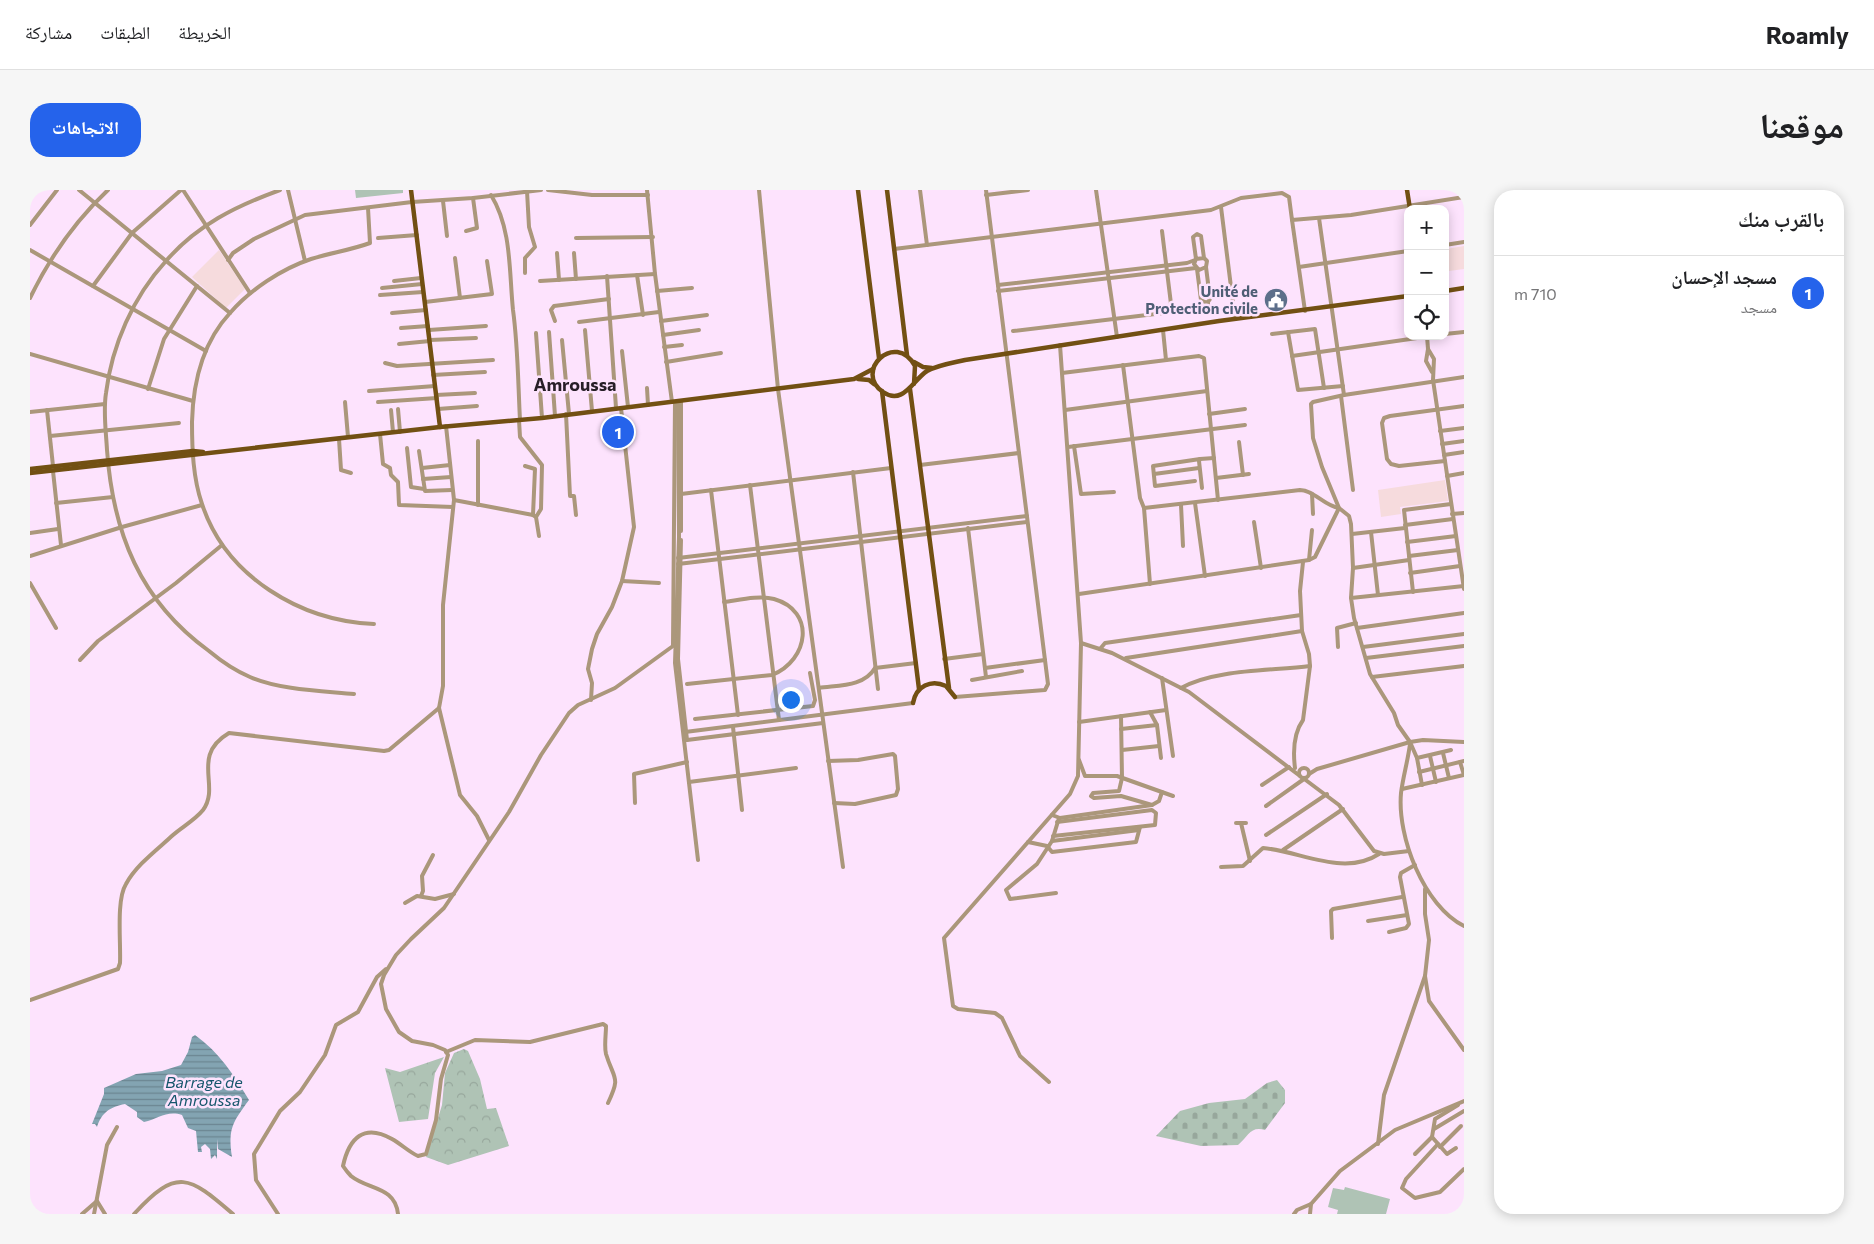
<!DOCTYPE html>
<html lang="ar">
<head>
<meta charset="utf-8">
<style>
	:root { --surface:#fff; --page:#f6f6f6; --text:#202124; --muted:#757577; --line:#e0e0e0; --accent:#2563eb }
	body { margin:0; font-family:Commissioner,"Noto Naskh Arabic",sans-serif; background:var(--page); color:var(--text); direction:rtl }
	.controls { position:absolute; right:15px; top:15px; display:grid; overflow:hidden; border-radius:10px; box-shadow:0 2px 12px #0003 }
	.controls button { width:45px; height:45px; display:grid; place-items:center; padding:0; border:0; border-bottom:1px solid var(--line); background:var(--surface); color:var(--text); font:25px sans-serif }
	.you { position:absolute; left:760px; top:509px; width:18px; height:18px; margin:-12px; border:4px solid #fff; border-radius:50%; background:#1a73e8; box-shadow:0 0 0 8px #1a73e833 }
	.badge { display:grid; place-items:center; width:32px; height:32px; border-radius:50%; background:var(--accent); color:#fff; font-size:16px; font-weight:700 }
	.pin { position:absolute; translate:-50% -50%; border:2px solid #fff; box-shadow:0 1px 5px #0006 }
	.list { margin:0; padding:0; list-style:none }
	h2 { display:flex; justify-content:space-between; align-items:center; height:65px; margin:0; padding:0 20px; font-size:21px }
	h2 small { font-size:16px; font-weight:400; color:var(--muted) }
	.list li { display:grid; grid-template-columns:32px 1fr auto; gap:15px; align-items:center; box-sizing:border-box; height:75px; padding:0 20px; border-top:1px solid var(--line) }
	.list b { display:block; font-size:19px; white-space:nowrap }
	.list p { margin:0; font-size:16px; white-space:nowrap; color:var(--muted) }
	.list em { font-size:16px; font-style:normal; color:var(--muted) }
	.icon { flex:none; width:28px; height:28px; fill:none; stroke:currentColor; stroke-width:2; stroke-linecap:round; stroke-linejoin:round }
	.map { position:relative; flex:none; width:1434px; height:1024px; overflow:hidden; direction:ltr; border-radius:20px }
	header { display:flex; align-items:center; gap:30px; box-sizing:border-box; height:70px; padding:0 25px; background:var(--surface); border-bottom:1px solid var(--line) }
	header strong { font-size:24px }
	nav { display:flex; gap:28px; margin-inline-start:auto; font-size:18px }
	.intro { display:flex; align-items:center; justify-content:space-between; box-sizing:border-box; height:120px; padding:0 30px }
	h1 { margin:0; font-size:35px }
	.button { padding:12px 22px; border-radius:20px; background:var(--accent); color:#fff; font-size:18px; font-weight:700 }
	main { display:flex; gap:30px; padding:0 30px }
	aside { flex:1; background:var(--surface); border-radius:20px; box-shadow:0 2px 12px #0003 }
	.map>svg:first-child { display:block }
	.education { fill:#f6dbdd }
	.green { fill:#afc3b5 }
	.forest { fill:url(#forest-crowns) }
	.cemetery { fill:url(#cemetery-stones) }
	.water { fill:url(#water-rules) }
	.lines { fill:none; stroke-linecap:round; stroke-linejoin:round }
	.minor { stroke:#ab977b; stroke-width:4 }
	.major { stroke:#725013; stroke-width:4.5 }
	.labels { text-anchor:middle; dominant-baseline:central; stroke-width:5; stroke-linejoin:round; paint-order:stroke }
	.service-label { font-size:15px; font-weight:bold; fill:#4e5e75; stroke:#fde3fd; text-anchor:end }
	.water-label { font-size:16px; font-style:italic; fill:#16566c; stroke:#fde3fd }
	.quarter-label { font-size:18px; font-weight:bold; fill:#271e27; stroke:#fde3fd }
</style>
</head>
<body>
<header>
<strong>Roamly</strong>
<nav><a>الخريطة</a><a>الطبقات</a><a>مشاركة</a></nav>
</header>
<div class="intro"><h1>موقعنا</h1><a class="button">الاتجاهات</a></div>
<main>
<aside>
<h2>بالقرب منك<small></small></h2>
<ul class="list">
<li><span class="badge">1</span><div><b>مسجد الإحسان</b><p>مسجد</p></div><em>710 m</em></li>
</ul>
</aside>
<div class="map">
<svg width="1434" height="1024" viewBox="0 0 1434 1024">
	<defs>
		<pattern id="forest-crowns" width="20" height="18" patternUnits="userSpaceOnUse" patternTransform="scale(1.25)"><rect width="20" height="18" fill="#afc3b5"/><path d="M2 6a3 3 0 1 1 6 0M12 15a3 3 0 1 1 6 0" fill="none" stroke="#97a79c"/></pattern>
		<pattern id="cemetery-stones" width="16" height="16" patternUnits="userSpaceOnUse" patternTransform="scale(1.25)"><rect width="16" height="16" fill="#afc3b5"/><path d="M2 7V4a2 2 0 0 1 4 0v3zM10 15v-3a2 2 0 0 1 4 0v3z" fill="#97a79c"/></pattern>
		<pattern id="water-rules" width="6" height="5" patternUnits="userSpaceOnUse" patternTransform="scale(1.25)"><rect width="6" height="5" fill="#83a4b2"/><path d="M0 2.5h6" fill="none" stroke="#6b8591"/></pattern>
	</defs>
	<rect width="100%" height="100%" fill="#fde3fd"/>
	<g class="education">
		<path d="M1434 56V79L1419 81 1416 59Z"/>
		<path d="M189 60 215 99 196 118 162 87Z"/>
		<path d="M1415 290 1418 311 1370 317 1371 324 1351 327 1348 300Z"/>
	</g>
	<g class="green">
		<path d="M325 0H373V3L326 8Z"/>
		<path d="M1315 997 1360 1009 1356 1024H1307L1308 1020 1298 1017 1303 998 1314 1000Z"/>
	</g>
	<g class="forest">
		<path d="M434 859 438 861 450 889 457 919 466 918 479 956 418 975 396 967 412 915 415 883 424 863Z"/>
		<path d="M414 867 405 883 398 929 369 932 355 878 370 882Z"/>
	</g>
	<path class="cemetery" d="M1247 890 1255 900V913L1235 940C1220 936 1219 946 1208 955L1171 956 1126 946 1150 921 1179 913 1215 909 1237 893Z"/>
	<path class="water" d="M165 845C189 862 204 885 219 910 202 933 198 939 202 967L188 959 187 949V969L185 965 181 969 180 959 175 954 171 957 172 962H168L166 941 158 938 152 925C137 920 128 929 114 932L107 927V922L95 914C80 917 72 922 67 937L65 934H62L74 904V898L106 884 132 881 151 875 158 862 162 847Z"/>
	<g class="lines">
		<g class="minor">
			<path d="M49 0 200 123"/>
			<path d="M153 0 220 103"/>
			<path d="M250 0C206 16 167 35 136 71 103 107 82 155 76 203 73 222 76 241 77 260 83 343 110 411 179 461 191 471 206 481 220 487 249 500 293 501 324 504"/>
			<path d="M258 0 275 71"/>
			<path d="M518 0 562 5H618"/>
			<path d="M617 0 625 84 642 212"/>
			<path d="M729 0 748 199 813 677"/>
			<path d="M890 0 897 55"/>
			<path d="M1066 0 1087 147"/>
			<path d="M461 5C482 39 479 82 483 120 488 156 488 193 490 230"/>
			<path d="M956 5 998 0"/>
			<path d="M413 11 417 46"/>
			<path d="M1191 17 1205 129"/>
			<path d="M338 18 340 53C321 60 300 63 281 69 251 79 220 100 200 123 173 152 163 193 162 232 162 259 163 288 172 314 196 387 271 431 344 434"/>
			<path d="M1289 28 1314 205 1434 187"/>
			<path d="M1262 30 1275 121"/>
			<path d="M0 35 27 0"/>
			<path d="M436 41 447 38 443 8"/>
			<path d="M1132 41 1142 122"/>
			<path d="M348 48 387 45"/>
			<path d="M546 48 623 47"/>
			<path d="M1415 55 1434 52"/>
			<path d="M864 59 1181 20 1211 8 1252 3 1259 7 1262 30 1321 25 1434 7"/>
			<path d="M0 60 176 161"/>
			<path d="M527 63 529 90"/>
			<path d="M544 63 546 89"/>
			<path d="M425 68 430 108"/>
			<path d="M1166 69 1174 68 1177 71 1176 77 1169 80 1164 74 1166 69 1163 47 1167 44 1171 46 1174 68"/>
			<path d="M198 70 203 63 224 49 275 25 382 12 443 8 511 0"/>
			<path d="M1269 77 1378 61"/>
			<path d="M1167 79 1171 110 1177 113 1180 109 1176 77"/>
			<path d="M495 83V68L505 57 499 37 497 1"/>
			<path d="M607 85 613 125"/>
			<path d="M577 86 586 218"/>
			<path d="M364 91 391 88"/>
			<path d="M510 91 625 84"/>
			<path d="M968 95 1157 73 1165 70"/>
			<path d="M63 96 102 43 151 0"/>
			<path d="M352 98 392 94"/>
			<path d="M627 101 662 98"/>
			<path d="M968 101 1166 78"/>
			<path d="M350 105 393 102"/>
			<path d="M0 108C20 67 45 31 78 0"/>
			<path d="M395 112 462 104 457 71"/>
			<path d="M362 123 396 120"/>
			<path d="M525 131 521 120 524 116 579 109"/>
			<path d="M631 131 677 125"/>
			<path d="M549 132 629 122"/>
			<path d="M371 138 398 136"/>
			<path d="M399 140 456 136"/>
			<path d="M555 140 562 221"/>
			<path d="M1133 140 1136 170"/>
			<path d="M983 141 1175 118 1178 116V112"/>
			<path d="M519 142 525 226"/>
			<path d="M1258 142 1268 200 1313 196"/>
			<path d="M506 143 512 228"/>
			<path d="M1242 144 1285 139 1294 198"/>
			<path d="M1415 144 1434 142"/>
			<path d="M633 145 669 140"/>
			<path d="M1397 146 1398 159 1396 171 1402 182"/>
			<path d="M400 150 446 148"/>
			<path d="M532 150 539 224"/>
			<path d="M369 154 400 151"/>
			<path d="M634 157 652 155"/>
			<path d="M1398 159 1404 169 1403 190 1434 399"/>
			<path d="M592 161 598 217"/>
			<path d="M0 164 163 211"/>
			<path d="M1262 166 1401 146"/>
			<path d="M636 172 691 163"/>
			<path d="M355 173 367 176 463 170"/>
			<path d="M1093 175 1110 308 1114 318 1120 394"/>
			<path d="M1032 183 1169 166 1174 168 1188 310"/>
			<path d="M403 185 455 182"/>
			<path d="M617 198 618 215"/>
			<path d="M118 199 134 149 167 96"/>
			<path d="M339 201 405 196"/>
			<path d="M406 205 445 203"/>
			<path d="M1314 205 1283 212 1281 214 1283 248 1292 277 1309 318 1319 326 1321 334 1323 378 1321 408"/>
			<path d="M1311 206 1323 300"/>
			<path d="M315 212 318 247"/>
			<path d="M348 212 407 208"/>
			<path d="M648 212 649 347 645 473 668 670"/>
			<path d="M368 219 370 242"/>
			<path d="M408 219 447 216"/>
			<path d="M17 220 23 276"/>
			<path d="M361 220 363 242"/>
			<path d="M1035 220 1177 201"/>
			<path d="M0 222 75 214"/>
			<path d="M536 224 540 306H544L546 325"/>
			<path d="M1179 224 1215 219"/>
			<path d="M489 230 490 247 512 275 511 319 506 327"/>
			<path d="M1410 241 1434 238"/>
			<path d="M350 244 353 274 360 278 361 285 368 292 369 315 423 317"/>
			<path d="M20 246 149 233"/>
			<path d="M309 249 311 280 321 283"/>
			<path d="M448 251V315"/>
			<path d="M1209 252 1213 285"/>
			<path d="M1412 254 1434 251"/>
			<path d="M1044 256 1051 304 1084 302"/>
			<path d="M1038 257 1215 235"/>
			<path d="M377 258 381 297 394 299"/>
			<path d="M389 261 395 301 422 300"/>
			<path d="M1414 265 1434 262"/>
			<path d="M1415 271 1369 276 1361 274 1357 269 1352 233 1354 228 1360 226 1434 216"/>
			<path d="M890 275 989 263"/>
			<path d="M495 276 505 279 503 325"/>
			<path d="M392 278 420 275"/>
			<path d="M23 281 31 355"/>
			<path d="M823 282 848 499"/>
			<path d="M1124 284 1169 278"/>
			<path d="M1417 286 1434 283"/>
			<path d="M1186 288 1219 284"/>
			<path d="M393 289 421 287"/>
			<path d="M1165 291 1125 296 1123 276 1170 269"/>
			<path d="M720 295 749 530"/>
			<path d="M1172 298 1169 271 1170 269 1184 268"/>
			<path d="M681 300 708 525"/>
			<path d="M651 304 861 278"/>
			<path d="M1282 304 1283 324"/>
			<path d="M424 310 503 325 506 327 509 346"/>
			<path d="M26 313 83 307"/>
			<path d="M1165 313 1175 386"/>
			<path d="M1151 315 1153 356"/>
			<path d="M1422 324 1434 323"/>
			<path d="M1224 332 1231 378"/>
			<path d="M1375 335 1423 329"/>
			<path d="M938 338 956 487"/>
			<path d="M651 341V211"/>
			<path d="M1341 342 1348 405"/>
			<path d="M0 343 28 339"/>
			<path d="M1322 344 1375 338"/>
			<path d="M651 350 648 469 657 550"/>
			<path d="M1377 352 1426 346"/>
			<path d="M0 366 92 337 172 315"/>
			<path d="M1379 366 1428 360"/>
			<path d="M648 368 997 326"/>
			<path d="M1279 370 1282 340"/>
			<path d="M648 374 997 332"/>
			<path d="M1323 378 1379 370"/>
			<path d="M1380 383 1430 376"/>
			<path d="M592 391 629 393"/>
			<path d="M0 393 26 438"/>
			<path d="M1383 402 1374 320 1421 314"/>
			<path d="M1049 404 1279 370 1285 367 1309 318C1294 316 1284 300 1270 300L1114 318"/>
			<path d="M1327 438 1434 423"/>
			<path d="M1051 453 1082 463 1159 502 1270 586"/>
			<path d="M1308 457 1307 438 1326 433"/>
			<path d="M1333 457 1434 444"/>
			<path d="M1070 459 1075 453 1271 425"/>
			<path d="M1096 468 1272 441"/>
			<path d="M1336 468 1434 456"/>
			<path d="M914 469 953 464"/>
			<path d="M50 470 68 451 146 393 192 355"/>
			<path d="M955 478 1015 470"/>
			<path d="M1342 487 1434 476"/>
			<path d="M1132 488 1143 566"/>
			<path d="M942 490 992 481"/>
			<path d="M657 494 742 485C779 470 786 421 744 409 728 405 709 410 694 412"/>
			<path d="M789 498C808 495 834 497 845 478L886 473"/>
			<path d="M1151 498C1185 479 1241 481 1280 476"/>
			<path d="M925 507 1015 500 1018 494 956 0"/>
			<path d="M561 510 562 493 558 479 562 459 567 444 582 417 592 391 604 337 591 218"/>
			<path d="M409 518 430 605 447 626 459 650"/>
			<path d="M1120 522 1127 535 1131 568"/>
			<path d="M1091 526 1092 588 1089 601 1063 603 1061 606 1064 608 1091 606 1122 615"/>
			<path d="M665 529 783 516 785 510 780 483"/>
			<path d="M1049 532 1136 520"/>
			<path d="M703 537 712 620"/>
			<path d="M1091 539 1127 535"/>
			<path d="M655 542 883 513"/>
			<path d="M657 550 793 533"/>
			<path d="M1380 554C1378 570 1373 587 1371 603 1367 647 1394 716 1434 736"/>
			<path d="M1092 560 1129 556"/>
			<path d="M1413 563 1419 588"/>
			<path d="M1400 566 1406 592"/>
			<path d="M1387 568 1380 552 1368 535 1364 523 1340 484 1324 428 1321 408 1434 396"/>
			<path d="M1049 570 1055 586H1087L1143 606"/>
			<path d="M798 571 828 570 863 564 865 566 868 599 866 605 825 614 804 613"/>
			<path d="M1430 572 1434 585"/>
			<circle cx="1274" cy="583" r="5"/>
			<path d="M1265 578C1263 562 1263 544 1273 530L1280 476 1279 464 1272 441 1270 401 1273 372"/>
			<path d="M1389 582 1434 571"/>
			<path d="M1279 584 1287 579 1380 552 1393 550 1434 552"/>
			<path d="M1273 588 1309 615 1344 661 1354 664 1379 661"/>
			<path d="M659 592 766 578"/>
			<path d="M1232 595 1259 577"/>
			<path d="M1392 595 1387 568 1421 560"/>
			<path d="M1372 599 1434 585"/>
			<path d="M605 613 604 584 657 572"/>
			<path d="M1236 616 1274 589"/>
			<path d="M1022 625 1030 628 1122 615 1129 611 1132 602"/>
			<path d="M1206 633H1216"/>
			<path d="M1211 633 1220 671"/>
			<path d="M1236 645 1297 604"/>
			<path d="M1023 646 1125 635 1126 623 1122 620 1027 632"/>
			<path d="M1022 651 1109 640"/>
			<path d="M998 652 1017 656 1022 662 1106 652 1110 637"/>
			<path d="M1253 660 1313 619"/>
			<path d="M1191 677 1213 676 1233 658C1270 661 1314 687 1349 664"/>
			<path d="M1395 699V724L1399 750 1395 786 1399 811 1434 860"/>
			<path d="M1026 703 980 709 976 700 1007 674 1022 651 1029 628"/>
			<path d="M391 706 393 701 392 686 403 665"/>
			<path d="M375 713 387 706 405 709 424 704"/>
			<path d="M1338 731 1377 725"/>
			<path d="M1359 742 1376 738 1379 734 1370 687 1371 683 1385 675"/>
			<path d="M1302 748 1301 721 1303 719 1372 707"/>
			<path d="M0 810 88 779 90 773C91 753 86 710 96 694 106 675 128 659 143 645 152 637 165 630 173 620 191 596 160 566 199 543L354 561 359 560 409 518 413 496V415L424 310 416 236"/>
			<path d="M416 862 445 850 500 852 573 834 576 836C576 845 574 856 576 864 584 890 591 886 578 913"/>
			<path d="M1019 892 990 866 972 828 965 823 928 819 923 816 914 748 1040 604 1048 586 1051 453 1030 155"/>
			<path d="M1404 939 1434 921"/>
			<path d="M1348 954 1354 905 1395 786"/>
			<path d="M1408 954 1376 989 1372 998 1385 1008 1410 1002 1434 979"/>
			<path d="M1410 957 1431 936"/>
			<path d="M1426 958 1417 964 1402 947 1405 929 1428 915"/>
			<path d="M1385 964 1402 947"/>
			<path d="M67 1011 75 1024"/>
			<path d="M52 1024 67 1011"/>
			<path d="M64 1024 77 955 87 937"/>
			<path d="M104 1024C147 977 159 986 203 1024"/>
			<path d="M248 1024 226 990 224 964 250 921 270 902 295 865 306 835 328 822 347 787 356 779"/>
			<path d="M368 1024C365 996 338 1000 321 986 318 983 315 979 313 976 319 948 334 933 362 949 371 954 379 962 388 966L396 964 406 930 411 889 418 865 415 860 403 855 382 851 369 842 356 819 351 794 354 785 366 765 381 749 414 718 479 622 511 565 539 523 548 515 585 498 643 456 645 212"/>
			<path d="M1264 1024 1267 1020 1281 1014 1310 981 1365 940 1434 911"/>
			<path d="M1280 1024 1281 1014"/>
		</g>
		<g class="major">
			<path d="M381 0 410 237"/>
			<path d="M828 0 849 168"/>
			<path d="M857 0 877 165"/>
			<path d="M1377 0 1380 19"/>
			<path d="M1415 101 1434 98"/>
			<path d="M884 172 893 177 902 178"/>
			<path d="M828 189 839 190 844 194"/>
			<path d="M884 194 885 176C865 140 823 182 853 202 873 216 883 190 897 181 908 175 922 173 935 170L1189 131 1378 106"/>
			<path d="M880 199 919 498"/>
			<path d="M852 201 889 499"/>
			<path d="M0 279 163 261 173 262"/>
			<path d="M0 283 410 237 512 228 824 189 843 179"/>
			<path d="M883 513C886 496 901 489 916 496L925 507"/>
		</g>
	</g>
	<defs>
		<g id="civic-disc" transform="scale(1.25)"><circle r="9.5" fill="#5c6f8a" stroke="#fde3fd"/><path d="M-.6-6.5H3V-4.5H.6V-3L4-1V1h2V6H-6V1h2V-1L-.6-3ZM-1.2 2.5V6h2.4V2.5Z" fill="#fff"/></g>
	</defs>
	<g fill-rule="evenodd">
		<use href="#civic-disc" x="1246" y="110"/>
	</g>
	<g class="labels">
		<g class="service-label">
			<text x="1228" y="101">Unité de<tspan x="1228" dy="17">Protection civile</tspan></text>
		</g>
		<g class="water-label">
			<text x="174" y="891">Barrage de<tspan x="174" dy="18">Amroussa</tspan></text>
		</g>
		<g class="quarter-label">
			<text x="545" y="194">Amroussa</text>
		</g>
	</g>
</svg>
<div class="controls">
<button>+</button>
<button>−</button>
<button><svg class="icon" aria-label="locate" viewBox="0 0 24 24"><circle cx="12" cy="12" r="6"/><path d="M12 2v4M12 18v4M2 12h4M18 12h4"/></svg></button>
</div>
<div class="you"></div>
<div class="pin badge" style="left:588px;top:242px">1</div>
</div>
</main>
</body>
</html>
